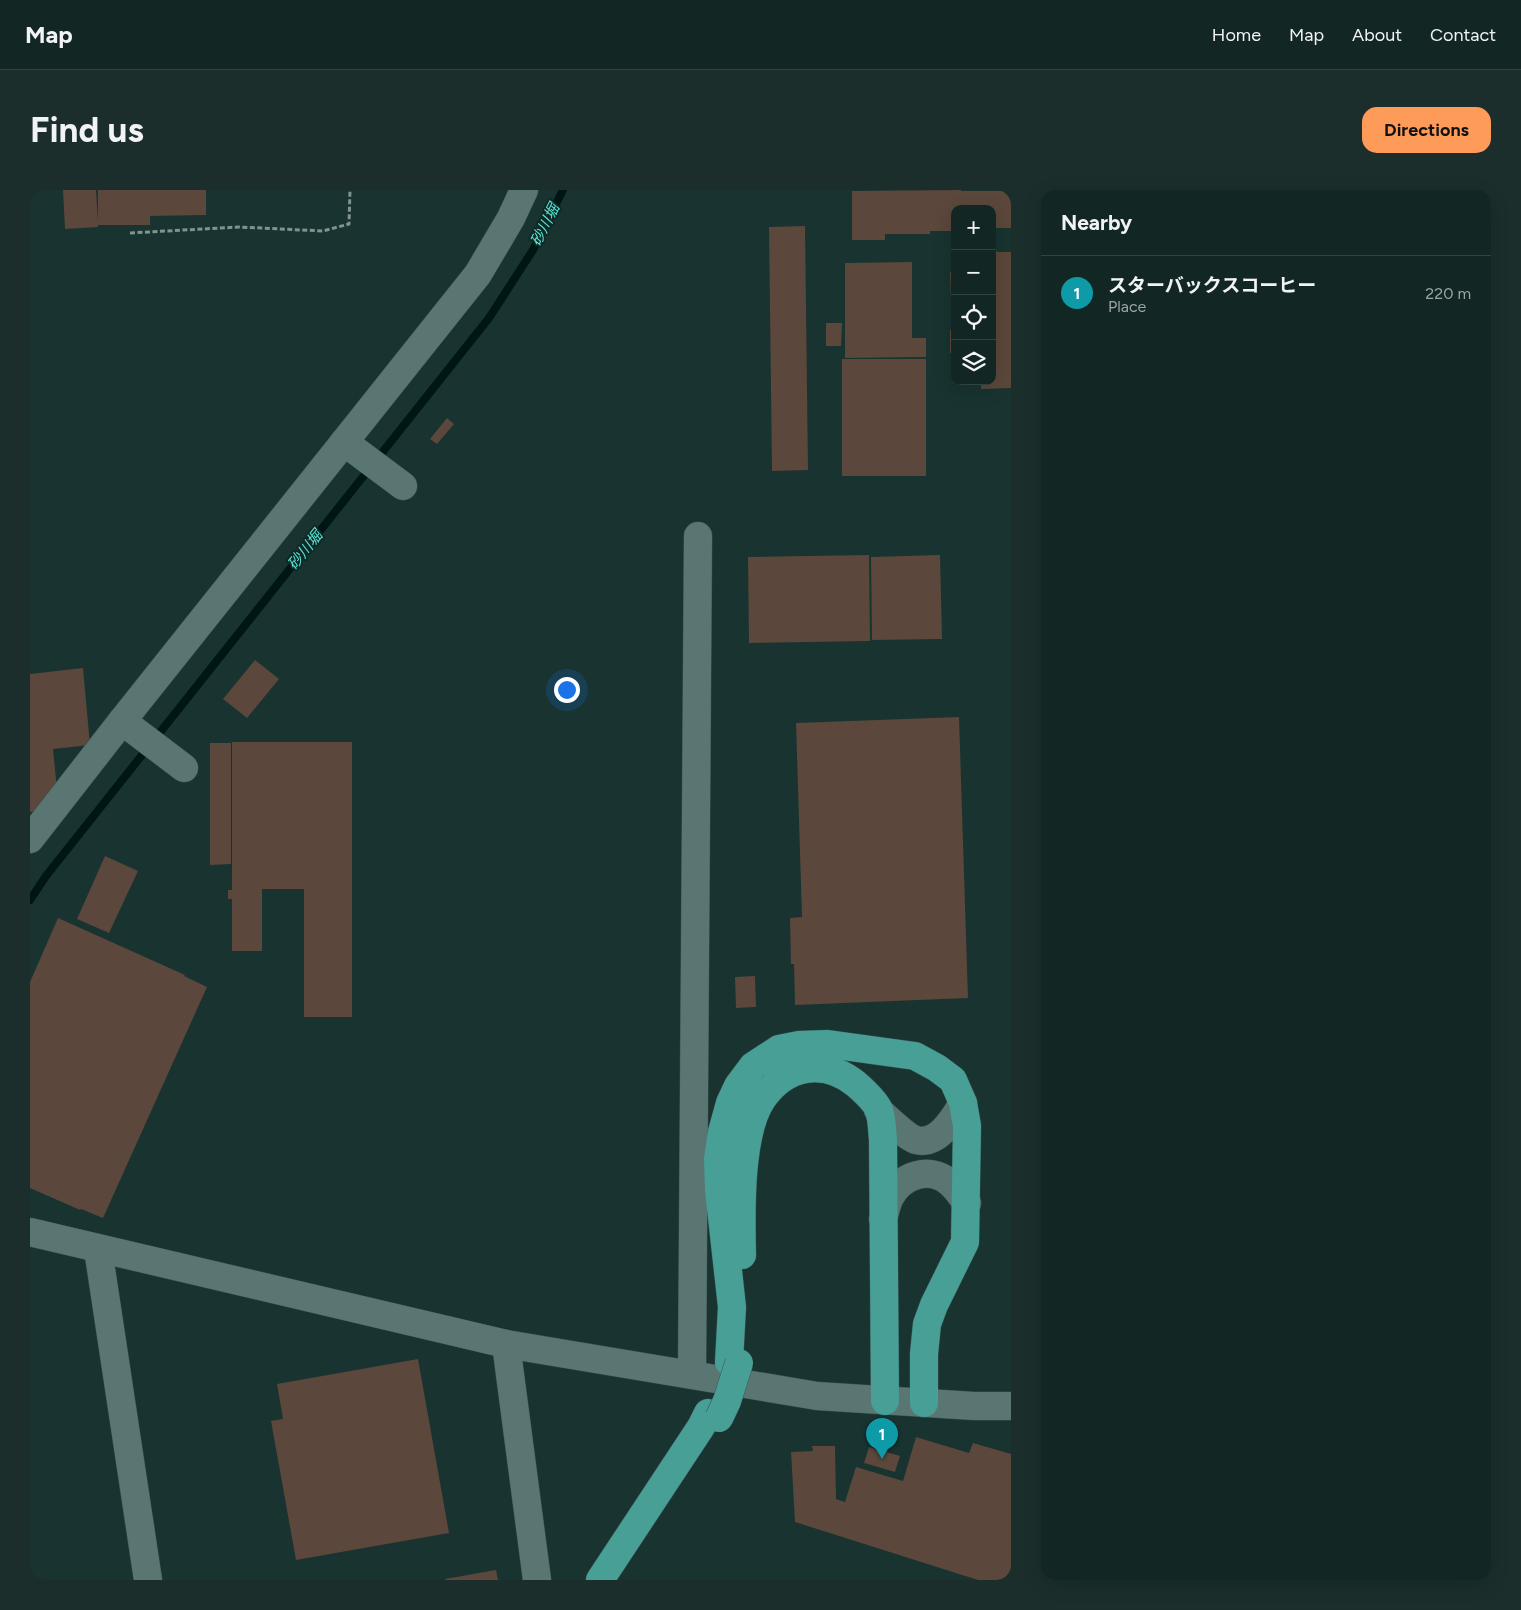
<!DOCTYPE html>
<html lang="en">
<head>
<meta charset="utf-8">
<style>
	:root { --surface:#122624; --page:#1b2e2c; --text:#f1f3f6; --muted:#9ca5a6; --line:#314341; --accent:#fe9b58 }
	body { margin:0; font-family:Figtree,"Noto Sans JP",sans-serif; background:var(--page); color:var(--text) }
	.controls { position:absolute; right:15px; top:15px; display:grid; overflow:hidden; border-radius:10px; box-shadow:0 5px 20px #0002 }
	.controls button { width:45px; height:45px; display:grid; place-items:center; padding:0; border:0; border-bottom:1px solid var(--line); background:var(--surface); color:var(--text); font:25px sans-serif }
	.you { position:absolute; left:536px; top:499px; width:18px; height:18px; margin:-12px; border:4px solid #fff; border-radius:50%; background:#1a73e8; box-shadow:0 0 0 8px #1a73e833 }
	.badge { display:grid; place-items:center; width:32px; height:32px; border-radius:50%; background:var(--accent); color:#fff; font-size:16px; font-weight:700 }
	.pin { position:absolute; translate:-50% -41px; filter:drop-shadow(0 1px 2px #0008) }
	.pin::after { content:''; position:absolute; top:26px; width:18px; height:15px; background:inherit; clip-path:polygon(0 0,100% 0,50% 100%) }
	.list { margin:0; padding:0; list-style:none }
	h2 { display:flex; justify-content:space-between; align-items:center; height:65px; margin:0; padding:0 20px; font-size:21px }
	h2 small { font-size:16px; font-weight:400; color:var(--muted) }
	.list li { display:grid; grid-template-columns:32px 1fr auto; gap:15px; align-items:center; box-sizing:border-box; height:75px; padding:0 20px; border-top:1px solid var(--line) }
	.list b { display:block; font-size:19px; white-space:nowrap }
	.list p { margin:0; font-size:16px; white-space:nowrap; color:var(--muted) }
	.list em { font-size:16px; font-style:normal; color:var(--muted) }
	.icon { flex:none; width:28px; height:28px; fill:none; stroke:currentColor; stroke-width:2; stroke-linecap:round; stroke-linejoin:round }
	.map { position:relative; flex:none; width:981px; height:1390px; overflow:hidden; border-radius:15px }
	header { display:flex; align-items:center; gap:30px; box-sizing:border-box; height:70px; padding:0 25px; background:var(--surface); border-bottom:1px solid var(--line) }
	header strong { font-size:24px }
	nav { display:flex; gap:28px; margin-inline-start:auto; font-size:18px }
	.intro { display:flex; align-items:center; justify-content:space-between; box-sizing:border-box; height:120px; padding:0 30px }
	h1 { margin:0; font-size:35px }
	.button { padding:12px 22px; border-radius:15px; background:var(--accent); color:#111; font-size:18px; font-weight:700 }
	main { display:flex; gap:30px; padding:0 30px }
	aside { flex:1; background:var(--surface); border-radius:15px; box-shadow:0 5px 20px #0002 }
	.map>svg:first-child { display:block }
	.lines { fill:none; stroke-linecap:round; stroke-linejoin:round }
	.stream { stroke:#001614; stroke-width:8 }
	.building { fill:#5b473b }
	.minor-casing { stroke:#3a514f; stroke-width:29 }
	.highway-casing { stroke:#3a514f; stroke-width:29 }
	.path { stroke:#7f9492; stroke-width:3; stroke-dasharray:5 2.5; stroke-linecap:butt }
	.minor { stroke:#597672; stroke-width:28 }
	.highway { stroke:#479f96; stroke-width:28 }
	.highway-bridge-casing { stroke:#3a514f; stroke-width:29; stroke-linecap:butt }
	.highway-bridge { stroke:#479f96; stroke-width:28 }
	.labels { text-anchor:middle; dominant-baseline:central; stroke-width:4; stroke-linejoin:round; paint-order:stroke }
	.water-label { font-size:15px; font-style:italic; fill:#5de2d4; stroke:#0e2926 }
</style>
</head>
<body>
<header>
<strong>Map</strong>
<nav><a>Home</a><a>Map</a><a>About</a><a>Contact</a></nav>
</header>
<div class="intro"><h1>Find us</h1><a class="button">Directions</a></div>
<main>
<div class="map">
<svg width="981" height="1390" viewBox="0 0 981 1390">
	<rect width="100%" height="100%" fill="#183330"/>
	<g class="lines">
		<path class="stream" d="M0 710 16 686 459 128 503 60 533 0"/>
	</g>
	<g class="building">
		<path d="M33 0H66L68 31V0H176V25L120 26V35H68V37L35 39Z"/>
		<path d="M931 0V1H981V38H962V19H925V41H900V44H855V50H822V1Z"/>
		<path d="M775 36 778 280 742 281 739 37Z"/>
		<path d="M962 61H967V62H981V198L951 199V191H962Z"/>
		<path d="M922 62H925V163H920V140H922L920 82H923Z"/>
		<path d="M882 72V148H896V167L815 168V73Z"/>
		<path d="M796 133H812L811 156H796Z"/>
		<rect x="812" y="169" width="84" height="117"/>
		<path d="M417 228 424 234 407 254 400 249Z"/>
		<path d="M839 365 840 451 719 453 718 367Z"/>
		<path d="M910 365 912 449 842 450 841 367Z"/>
		<path d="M225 470 249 489 217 528 193 509Z"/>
		<path d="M53 478 60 555 23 559 27 599 9 621 0 622V484Z"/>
		<path d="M929 527 938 808 765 815 764 774H761L760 728 772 727 766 533Z"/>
		<path d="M202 552H322V827H274V699H232V761H202V709H198V700H202Z"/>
		<path d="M180 553H201V674L180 675Z"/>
		<path d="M75 666 108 681 79 743 47 729Z"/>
		<path d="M28 728 155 785 154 786 177 797 73 1028 51 1019 50 1020 0 998V792Z"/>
		<path d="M725 786 726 817 706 818 705 787Z"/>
		<path d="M388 1169 419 1343 266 1370 241 1231 253 1229 247 1194Z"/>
		<path d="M886 1247 939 1263 943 1253 981 1264V1390H948L765 1332 761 1262 783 1261 782 1256H805L806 1309 815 1312 826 1277 873 1291Z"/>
		<path d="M839 1257 870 1266 865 1282 834 1273Z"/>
		<path d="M466 1380 468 1390H416L415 1389Z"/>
	</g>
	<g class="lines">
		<g class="minor-casing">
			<g id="minor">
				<path d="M314 252 373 296"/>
				<path d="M92 531 154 578"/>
				<path d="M0 649 92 531 448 84 481 28 494 0"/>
				<path d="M848 920C856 927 876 947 886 950 908 956 924 928 933 913"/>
				<path d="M853 1029C855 1022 857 1013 860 1007 872 985 899 976 919 992 926 997 931 1006 937 1013"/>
				<path d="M0 1042 476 1154 787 1206 944 1216H981"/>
				<path d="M68 1059 118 1390"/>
				<path d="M476 1154 507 1390"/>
				<path d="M662 1184 668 346"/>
			</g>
		</g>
		<g class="highway-casing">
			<g id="highway">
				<path d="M712 1065C711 1023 709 942 733 908 757 874 795 869 826 894 834 901 845 911 849 920 852 929 852 941 853 950L855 1211"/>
				<path d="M699 1172 702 1117 689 1000 688 969 692 942 700 913 708 896 723 876 749 859 769 855 798 854 885 866 907 878 923 890 933 913 937 936 935 1052 904 1115 897 1134 894 1164V1213"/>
				<path d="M570 1390 671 1237 678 1223"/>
			</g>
		</g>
		<path class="path" d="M100 43 209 37 293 41 319 34 320 0"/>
		<use href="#minor" class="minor"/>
		<use href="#highway" class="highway"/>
		<g class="highway-bridge-casing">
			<path id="highway-bridge" d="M689 1228 697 1211 709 1173"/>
		</g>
		<use href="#highway-bridge" class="highway-bridge"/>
	</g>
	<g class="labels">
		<g class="water-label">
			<text transform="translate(515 35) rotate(-63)">砂川堀</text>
			<text transform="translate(275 360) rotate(-51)">砂川堀</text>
		</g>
	</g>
</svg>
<div class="controls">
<button>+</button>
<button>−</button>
<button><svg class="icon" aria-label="locate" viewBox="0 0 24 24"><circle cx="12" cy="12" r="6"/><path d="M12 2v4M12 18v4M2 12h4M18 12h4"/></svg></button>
<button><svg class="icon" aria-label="layers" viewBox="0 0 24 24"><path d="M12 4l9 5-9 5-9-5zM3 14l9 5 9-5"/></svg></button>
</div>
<div class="you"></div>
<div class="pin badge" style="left:852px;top:1269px;background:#0f9aa8">1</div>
</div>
<aside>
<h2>Nearby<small></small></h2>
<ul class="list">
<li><span class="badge" style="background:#0f9aa8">1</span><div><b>スターバックスコーヒー</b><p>Place</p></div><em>220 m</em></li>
</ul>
</aside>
</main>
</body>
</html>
